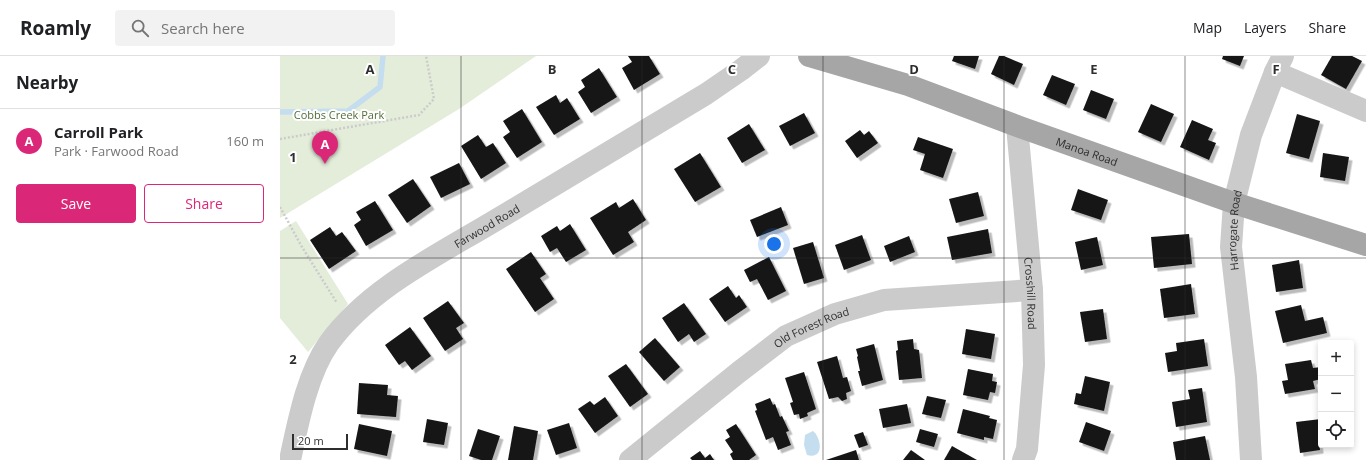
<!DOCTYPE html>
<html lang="en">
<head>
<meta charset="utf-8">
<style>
	:root { --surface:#fff; --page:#f2f2f2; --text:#202124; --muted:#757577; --line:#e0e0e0; --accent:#db2777 }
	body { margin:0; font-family:"Open Sans",sans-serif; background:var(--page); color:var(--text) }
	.controls { position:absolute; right:12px; bottom:12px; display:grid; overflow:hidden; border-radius:4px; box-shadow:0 2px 6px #0003 }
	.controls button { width:36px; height:36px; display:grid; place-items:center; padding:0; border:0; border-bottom:1px solid var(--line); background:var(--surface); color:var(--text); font:20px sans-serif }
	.scale { position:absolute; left:12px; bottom:10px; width:56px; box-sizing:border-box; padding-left:4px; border:2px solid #2e2e2e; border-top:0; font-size:11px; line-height:14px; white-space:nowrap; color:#2e2e2e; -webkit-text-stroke:3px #fff; paint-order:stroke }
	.you { position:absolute; left:494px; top:188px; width:14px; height:14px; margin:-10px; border:3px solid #fff; border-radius:50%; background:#1a73e8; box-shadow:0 0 0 6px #1a73e833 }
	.badge { display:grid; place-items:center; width:26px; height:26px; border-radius:50%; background:var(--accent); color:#fff; font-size:13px; font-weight:700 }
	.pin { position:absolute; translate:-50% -33px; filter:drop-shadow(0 1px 2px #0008) }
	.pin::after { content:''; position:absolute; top:21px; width:14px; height:12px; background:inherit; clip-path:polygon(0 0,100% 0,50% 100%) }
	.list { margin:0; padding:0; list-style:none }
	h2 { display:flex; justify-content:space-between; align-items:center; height:52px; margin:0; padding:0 16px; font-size:17px }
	h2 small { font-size:13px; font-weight:400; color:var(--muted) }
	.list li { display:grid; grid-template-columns:26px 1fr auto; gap:12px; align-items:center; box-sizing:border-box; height:64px; padding:0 16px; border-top:1px solid var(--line) }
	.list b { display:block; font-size:15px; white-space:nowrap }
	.list p { margin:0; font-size:13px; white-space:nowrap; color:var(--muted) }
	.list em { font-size:13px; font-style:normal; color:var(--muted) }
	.actions { display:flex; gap:8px; padding:12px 16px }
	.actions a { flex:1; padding:9px 0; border:1px solid var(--accent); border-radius:4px; text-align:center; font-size:14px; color:var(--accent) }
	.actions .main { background:var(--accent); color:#fff }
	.icon { flex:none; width:22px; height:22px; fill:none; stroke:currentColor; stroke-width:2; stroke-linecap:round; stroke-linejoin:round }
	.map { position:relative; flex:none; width:1086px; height:404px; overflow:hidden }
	header { display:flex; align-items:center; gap:24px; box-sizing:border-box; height:56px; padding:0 20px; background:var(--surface); border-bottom:1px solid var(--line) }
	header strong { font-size:19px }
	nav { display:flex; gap:22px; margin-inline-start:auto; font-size:14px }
	.search { width:280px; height:36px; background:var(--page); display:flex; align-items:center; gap:10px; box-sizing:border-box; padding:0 14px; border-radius:4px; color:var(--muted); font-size:15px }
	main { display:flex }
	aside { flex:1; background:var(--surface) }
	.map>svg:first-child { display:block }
	.green { fill:#e4edda }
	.water { fill:#c4ddef }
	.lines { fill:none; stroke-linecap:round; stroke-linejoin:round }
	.stream { stroke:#c4ddef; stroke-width:5.5 }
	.building { fill:#151515; filter:url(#shadow) }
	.path { stroke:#cbcbcb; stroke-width:2.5; stroke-dasharray:2 2; stroke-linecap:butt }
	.minor { stroke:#cbcbcb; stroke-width:22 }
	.major { stroke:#a6a6a6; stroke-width:22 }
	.grid { fill:none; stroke:#2e2e2e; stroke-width:1; stroke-opacity:0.55 }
	.labels { text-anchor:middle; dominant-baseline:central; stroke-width:4; stroke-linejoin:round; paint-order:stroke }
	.park-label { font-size:11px; fill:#506e37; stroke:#fff }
	.street-label { font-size:11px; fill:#2e2e2e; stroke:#fff }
	.grid-label { font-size:13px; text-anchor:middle; font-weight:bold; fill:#2e2e2e; stroke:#fff; stroke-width:4; stroke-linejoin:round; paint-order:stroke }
</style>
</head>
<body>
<header>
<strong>Roamly</strong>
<div class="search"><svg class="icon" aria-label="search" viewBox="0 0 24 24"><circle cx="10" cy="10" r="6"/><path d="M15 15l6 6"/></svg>Search here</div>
<nav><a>Map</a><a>Layers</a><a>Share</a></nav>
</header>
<main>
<aside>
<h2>Nearby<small></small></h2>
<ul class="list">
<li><span class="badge">A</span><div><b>Carroll Park</b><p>Park · Farwood Road</p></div><em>160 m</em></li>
</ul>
<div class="actions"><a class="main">Save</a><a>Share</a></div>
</aside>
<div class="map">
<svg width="1086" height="404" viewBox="0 0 1086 404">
	<defs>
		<filter id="shadow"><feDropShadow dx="3.5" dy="3.5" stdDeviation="0" flood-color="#0004"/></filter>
	</defs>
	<rect width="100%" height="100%" fill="#fff"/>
	<g class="green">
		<path d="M0 0H256L179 53 0 162Z"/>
		<path d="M16 165 68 248 28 296 0 262V175Z"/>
	</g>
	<path class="water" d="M533 375C541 381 545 404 527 399L524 389 525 379Z"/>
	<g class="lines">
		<path class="stream" d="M0 56 68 55 100 31 103 0"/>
	</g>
	<g class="building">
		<path d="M348 0H369L380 18 354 34 342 12 352 6Z"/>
		<path d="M674 0H699L695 13 672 5Z"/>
		<path d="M719 0H724L743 8 734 29 711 18Z"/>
		<path d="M943 0H964L960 10 942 3Z"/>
		<path d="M1052 0H1072L1082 5 1066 33 1041 19Z"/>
		<path d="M319 12 337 41 311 57 298 36 305 31 301 24Z"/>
		<path d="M772 19 795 28 786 49 763 39Z"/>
		<path d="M811 34 834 43 826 63 803 54Z"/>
		<path d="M276 39 280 47 287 42 300 63 274 79 256 51Z"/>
		<path d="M871 48 894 58 881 86 858 76Z"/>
		<path d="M242 53 262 86 237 102 223 81 230 76 223 65Z"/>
		<path d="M524 57 535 77 510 90 499 70Z"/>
		<path d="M1017 58 1040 65 1029 103 1006 97Z"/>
		<path d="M912 64 933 73 928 84 936 87 929 104 900 91Z"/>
		<path d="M469 68 485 94 462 107 447 82Z"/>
		<path d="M580 74 584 79 589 75 598 87 577 102 565 85Z"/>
		<path d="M198 79 206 91 213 87 226 107 201 123 181 90Z"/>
		<path d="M638 81 673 93 663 122 640 114 645 98 633 94Z"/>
		<path d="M420 97 441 131 415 146 394 113Z"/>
		<path d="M1043 97 1069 101 1065 125 1040 121Z"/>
		<path d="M179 107 190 128 161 142 150 121Z"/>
		<path d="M133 123 151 150 127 167 108 139Z"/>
		<path d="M798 133 828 144 821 164 791 154Z"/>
		<path d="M698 136 704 160 676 167 669 143Z"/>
		<path d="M353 143 366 164 348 176 354 186 333 199 310 162 336 146 339 152Z"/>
		<path d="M95 145 113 174 86 190 74 169 81 164 76 156Z"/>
		<path d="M501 151 508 169 477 181 470 164Z"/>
		<path d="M290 168 306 194 286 206 277 192 270 196 261 180 277 170 280 175Z"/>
		<path d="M50 171 56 180 62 176 76 195 49 213 30 184Z"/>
		<path d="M708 173 712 197 672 204 667 181Z"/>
		<path d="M909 178 912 208 874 212 871 181Z"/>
		<path d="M582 179 591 204 564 214 555 189Z"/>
		<path d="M629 180 635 196 610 206 604 190Z"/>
		<path d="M817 181 823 209 801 214 795 186Z"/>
		<path d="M533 186 544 222 524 228 513 192Z"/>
		<path d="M251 196 266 218 260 222 274 243 255 256 226 213Z"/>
		<path d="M489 201 506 235 488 244 477 223 470 226 464 214Z"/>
		<path d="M1019 204 1023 232 996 236 992 209Z"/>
		<path d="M911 228 915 258 884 262 880 233Z"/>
		<path d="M448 230 456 242 459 239 467 251 445 266 429 243Z"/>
		<path d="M168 245 184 267 176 272 183 283 165 295 143 262Z"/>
		<path d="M404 247 426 278 414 286 409 278 398 286 382 262Z"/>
		<path d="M1021 249 1025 265 1043 261 1047 277 1003 287 995 255Z"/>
		<path d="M823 253 827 283 805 286 800 256Z"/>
		<path d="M130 271 151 300 132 314 125 305 119 309 105 289Z"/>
		<path d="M686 273 715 278 711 303 682 298Z"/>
		<path d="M375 282 400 311 384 325 359 296Z"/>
		<path d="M633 283 634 293 639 294 642 322 619 324 616 295 618 294 617 285Z"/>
		<path d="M924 283 928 310 888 316 885 297 897 295 896 287Z"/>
		<path d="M594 288 603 324 582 330 578 315H580L577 301 578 300 576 293Z"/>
		<path d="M557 300 563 322 567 321 571 335 566 337 567 343 562 345 558 341 549 343 537 306Z"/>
		<path d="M1031 304 1033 312 1041 311V323L1033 325 1035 333 1005 338 1002 325 1008 324 1005 308Z"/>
		<path d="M346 308 368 338 350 351 328 320Z"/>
		<path d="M688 313 713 318 712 325 717 326 715 337 710 336 708 344 683 339Z"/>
		<path d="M524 316 536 353 527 357 528 360 520 363 519 358 514 359 510 347 513 346 505 322Z"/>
		<path d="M805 320 830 326 824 355 794 348 796 337 801 338Z"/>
		<path d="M79 327 108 329 107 339 118 340 116 361 77 358Z"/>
		<path d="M922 332 927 366 896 371 892 346 910 343 908 334Z"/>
		<path d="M647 340 666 344 661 362 642 358Z"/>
		<path d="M325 341 338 360 315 377 298 353 310 345 314 349Z"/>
		<path d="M490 342 493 349 495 348 500 361 502 360 509 375 506 376 511 389 498 394 493 381 486 384 475 355 477 354 475 348Z"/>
		<path d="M627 348 631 367 603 372 599 353Z"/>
		<path d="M683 353 710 360 709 362 717 364 713 383 704 381V384L677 377Z"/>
		<path d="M147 363 168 367 164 389 143 386Z"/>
		<path d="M1041 363V384H1039L1040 394 1020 397 1016 366Z"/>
		<path d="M806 366 831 375 824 395 799 386Z"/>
		<path d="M289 367 297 392 276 399 267 374Z"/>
		<path d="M79 368 112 375 107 400 74 393Z"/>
		<path d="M456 368 476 399 469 404H453L450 398 453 396 445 384 450 381 446 374Z"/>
		<path d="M234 370 258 375 253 404H228Z"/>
		<path d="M198 373 220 380 212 404H201L189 400Z"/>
		<path d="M640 373 658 378 654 391 636 386Z"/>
		<path d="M583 376 588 389 579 392 574 379Z"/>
		<path d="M925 380 930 404H896L893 386Z"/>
		<path d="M672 390 697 404H664Z"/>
		<path d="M576 394 579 404H546Z"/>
		<path d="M631 394 645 404H623Z"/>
		<path d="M420 395 425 402 430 398 434 404H412L410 402Z"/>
	</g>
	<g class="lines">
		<g class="path">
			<path d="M0 83 139 59 154 43 146 0"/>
			<path d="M0 151 22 191 57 247"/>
		</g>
		<g class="minor">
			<path d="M995 16 1086 55"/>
			<path id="s1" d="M737 70 752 234 754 309 747 393 743 404"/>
			<path id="s2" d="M10 404C18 367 27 318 49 287 89 232 158 199 216 164 286 122 356 80 426 38L461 14 479 0"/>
			<path id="s3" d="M350 404 459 316 506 280 555 258 604 244 752 234"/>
			<path id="s4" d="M971 404 966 321 951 191 954 147 971 79 995 16 1003 0"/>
		</g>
		<path class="major" id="s5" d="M529 0 628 29 737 70 954 147 1086 189"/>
	</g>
	<path class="grid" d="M181 0V404M362 0V404M543 0V404M724 0V404M905 0V404M0 202H1086"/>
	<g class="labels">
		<g class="park-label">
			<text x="59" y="58">Cobbs Creek Park</text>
		</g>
		<g class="street-label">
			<text stroke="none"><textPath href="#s5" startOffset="294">Manoa Road</textPath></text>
			<text stroke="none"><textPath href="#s2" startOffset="322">Farwood Road</textPath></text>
			<text stroke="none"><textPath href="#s4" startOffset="231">Harrogate Road</textPath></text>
			<text stroke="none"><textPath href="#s1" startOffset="168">Crosshill Road</textPath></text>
			<text stroke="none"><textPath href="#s3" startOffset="226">Old Forest Road</textPath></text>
		</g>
	</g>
	<g class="grid-label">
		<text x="90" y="18">A</text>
		<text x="272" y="18">B</text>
		<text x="452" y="18">C</text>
		<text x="634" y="18">D</text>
		<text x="814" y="18">E</text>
		<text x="996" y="18">F</text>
		<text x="13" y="106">1</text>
		<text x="13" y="308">2</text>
	</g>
</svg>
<div class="controls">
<button>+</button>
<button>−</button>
<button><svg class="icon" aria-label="locate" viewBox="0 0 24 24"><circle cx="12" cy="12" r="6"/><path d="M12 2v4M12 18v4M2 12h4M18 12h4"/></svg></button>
</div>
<div class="scale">20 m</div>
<div class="you"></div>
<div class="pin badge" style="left:45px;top:108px">A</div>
</div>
</main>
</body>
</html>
